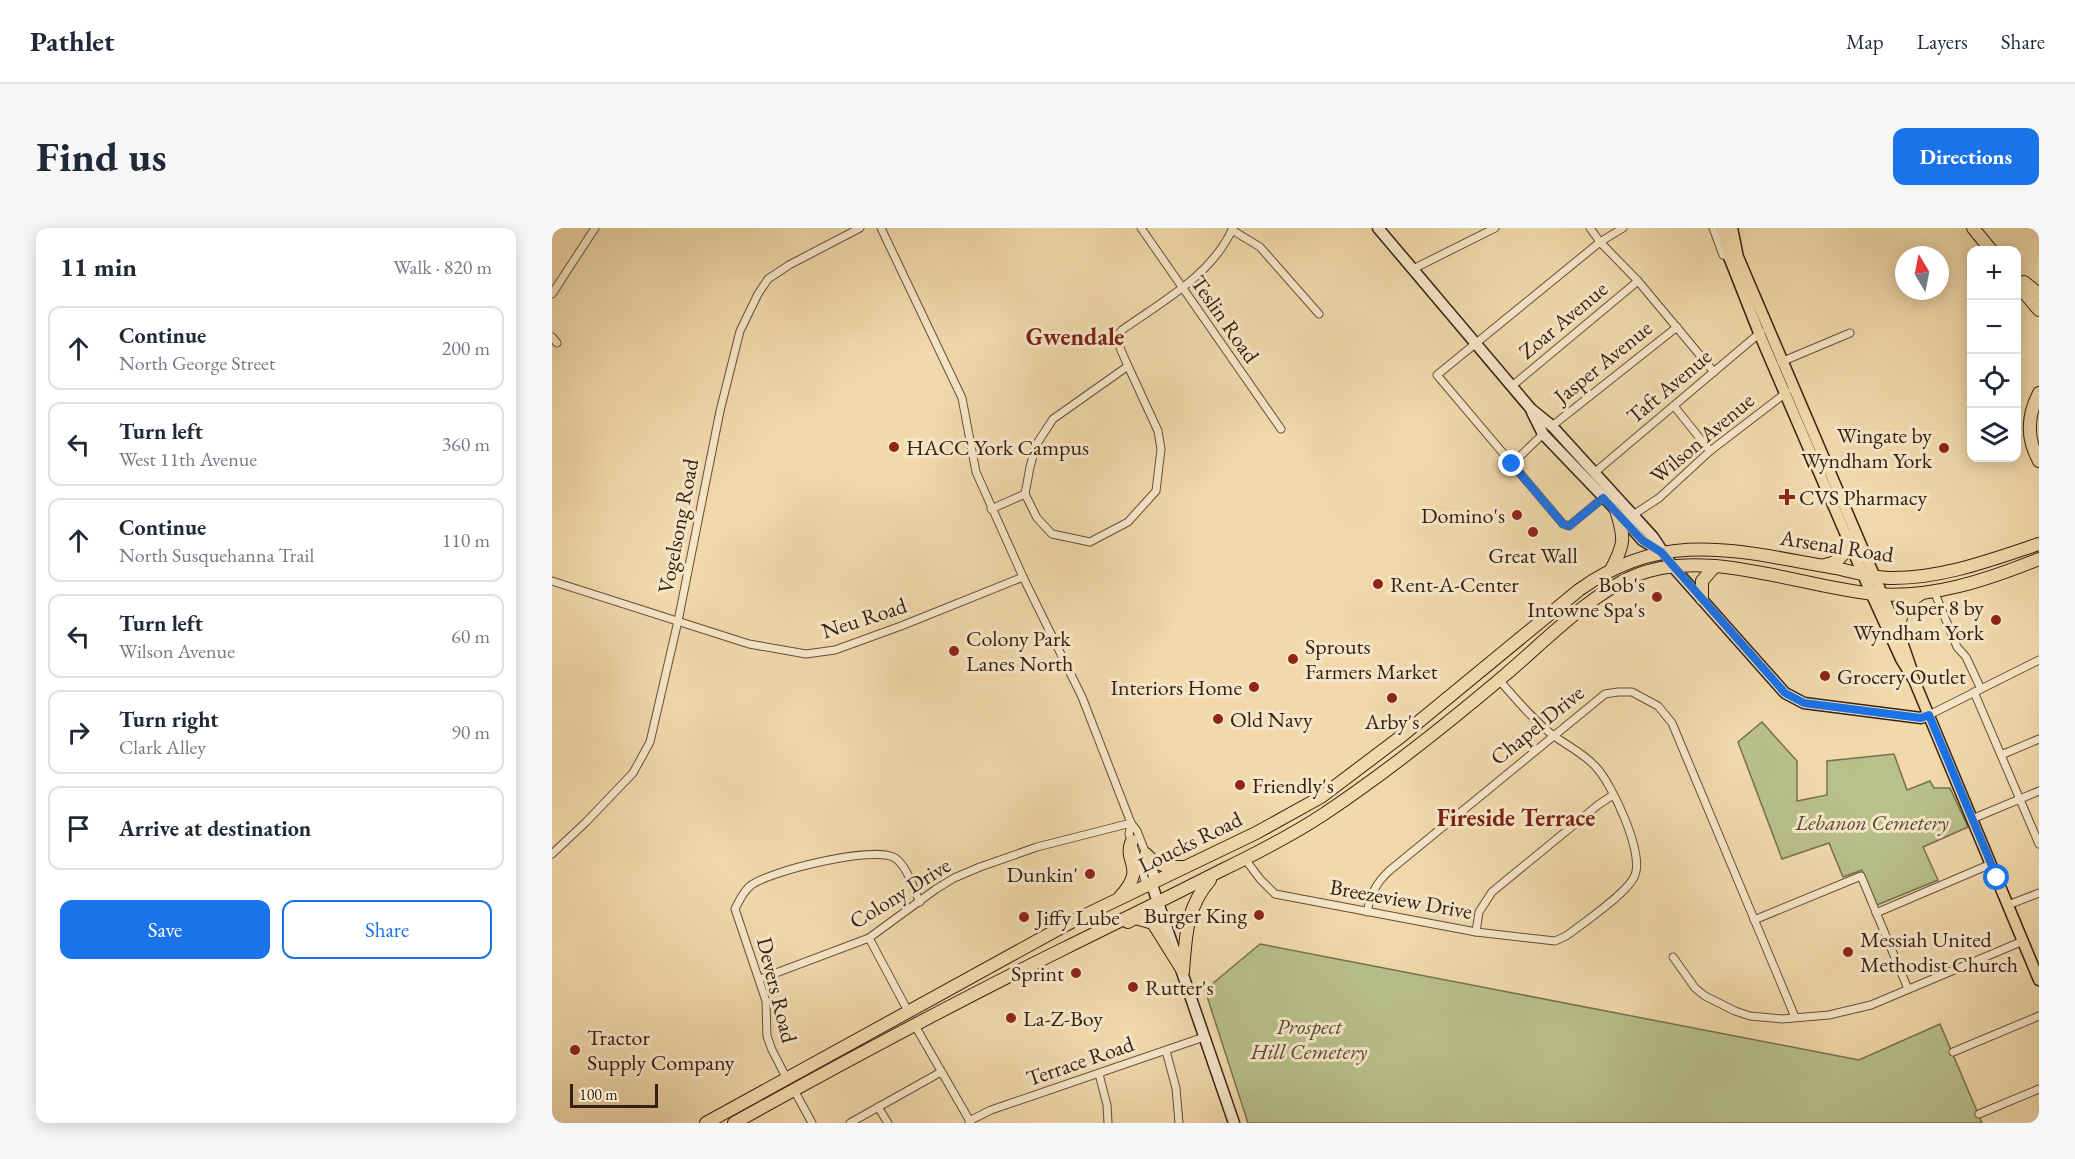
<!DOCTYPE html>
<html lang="en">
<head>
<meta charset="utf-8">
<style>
	:root { --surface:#fff; --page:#f6f6f7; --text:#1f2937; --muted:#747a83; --line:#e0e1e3; --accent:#1a73e8 }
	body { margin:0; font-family:"EB Garamond",serif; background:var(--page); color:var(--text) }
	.controls { position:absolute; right:18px; top:18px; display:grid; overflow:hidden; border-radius:12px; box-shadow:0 3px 15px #0003 }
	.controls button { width:54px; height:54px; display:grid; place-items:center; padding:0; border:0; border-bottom:2px solid var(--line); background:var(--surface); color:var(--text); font:30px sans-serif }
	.compass { position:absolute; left:1343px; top:18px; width:54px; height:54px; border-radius:50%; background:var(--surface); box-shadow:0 3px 15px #0003; rotate:350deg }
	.scale { position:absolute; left:18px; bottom:15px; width:88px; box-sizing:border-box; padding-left:6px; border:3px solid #362012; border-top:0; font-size:16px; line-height:21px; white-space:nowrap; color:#362012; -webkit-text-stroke:4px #f6e6c8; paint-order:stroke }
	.stop { position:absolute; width:18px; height:18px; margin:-14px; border:4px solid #1a73e8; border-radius:50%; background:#fff }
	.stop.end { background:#1a73e8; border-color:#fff; box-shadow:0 2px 6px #0008 }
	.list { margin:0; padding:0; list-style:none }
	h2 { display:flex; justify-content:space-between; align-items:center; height:78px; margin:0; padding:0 24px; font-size:26px }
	h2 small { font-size:20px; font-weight:400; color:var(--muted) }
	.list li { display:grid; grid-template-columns:39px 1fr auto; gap:18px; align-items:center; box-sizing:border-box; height:84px; margin:0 12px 12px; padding:0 12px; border:2px solid var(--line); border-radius:12px }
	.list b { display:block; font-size:22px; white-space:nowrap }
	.list p { margin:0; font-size:20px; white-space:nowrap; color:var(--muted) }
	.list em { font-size:20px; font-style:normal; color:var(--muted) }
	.actions { display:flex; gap:12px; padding:18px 24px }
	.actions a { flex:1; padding:14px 0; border:2px solid var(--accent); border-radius:12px; text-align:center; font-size:21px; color:var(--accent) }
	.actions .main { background:var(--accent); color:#fff }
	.icon { flex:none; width:33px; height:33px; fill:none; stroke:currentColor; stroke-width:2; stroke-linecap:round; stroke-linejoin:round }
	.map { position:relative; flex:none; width:1487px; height:895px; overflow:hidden; border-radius:12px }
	header { display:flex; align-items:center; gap:36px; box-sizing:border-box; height:84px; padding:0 30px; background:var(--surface); border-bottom:2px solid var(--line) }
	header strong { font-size:28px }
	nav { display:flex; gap:33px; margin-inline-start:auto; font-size:21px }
	.intro { display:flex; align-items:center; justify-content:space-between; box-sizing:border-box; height:144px; padding:0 36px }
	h1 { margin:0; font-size:42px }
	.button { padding:15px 27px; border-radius:12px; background:var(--accent); color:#fff; font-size:21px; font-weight:700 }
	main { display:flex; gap:36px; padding:0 36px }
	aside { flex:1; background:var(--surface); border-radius:12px; box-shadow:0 3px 15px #0003 }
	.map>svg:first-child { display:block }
	.green { fill:#b8c08b; stroke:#77704e; stroke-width:1.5 }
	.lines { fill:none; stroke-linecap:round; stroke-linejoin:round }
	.street-casing { stroke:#654e38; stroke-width:9 }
	.secondary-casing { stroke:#362012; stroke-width:13 }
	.primary-casing { stroke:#362012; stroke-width:13 }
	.highway-casing { stroke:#362012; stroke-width:14 }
	.street { stroke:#f6e6c8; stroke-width:7 }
	.secondary { stroke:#f6e6c8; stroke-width:10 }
	.primary { stroke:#f1d9ab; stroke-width:10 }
	.highway { stroke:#f1d9ab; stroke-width:12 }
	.route { stroke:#1a73e8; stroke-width:8 }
	.poi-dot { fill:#8f2418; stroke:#f6e6c8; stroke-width:2 }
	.labels { text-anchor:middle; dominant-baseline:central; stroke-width:6; stroke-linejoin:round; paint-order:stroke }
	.street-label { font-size:22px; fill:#362012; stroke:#f6e6c8 }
	.poi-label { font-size:22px; fill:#362012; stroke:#f6e6c8; text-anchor:start }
	.park-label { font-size:22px; font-style:italic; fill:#564830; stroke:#f6e6c8 }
	.neighbourhood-label { font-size:24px; font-weight:bold; fill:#7a1f14; stroke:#f6e6c8 }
</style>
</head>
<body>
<header>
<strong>Pathlet</strong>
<nav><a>Map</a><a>Layers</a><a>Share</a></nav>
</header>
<div class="intro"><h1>Find us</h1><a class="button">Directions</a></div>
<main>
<aside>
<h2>11 min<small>Walk · 820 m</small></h2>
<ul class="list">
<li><svg class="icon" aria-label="ahead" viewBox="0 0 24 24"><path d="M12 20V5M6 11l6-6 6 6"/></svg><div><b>Continue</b><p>North George Street</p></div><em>200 m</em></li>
<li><svg class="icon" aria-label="left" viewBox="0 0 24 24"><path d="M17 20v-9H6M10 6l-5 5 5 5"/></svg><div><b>Turn left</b><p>West 11th Avenue</p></div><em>360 m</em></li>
<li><svg class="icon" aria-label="ahead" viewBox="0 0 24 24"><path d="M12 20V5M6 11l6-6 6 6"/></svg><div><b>Continue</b><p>North Susquehanna Trail</p></div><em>110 m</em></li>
<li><svg class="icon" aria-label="left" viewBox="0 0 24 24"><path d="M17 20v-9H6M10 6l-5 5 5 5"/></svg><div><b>Turn left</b><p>Wilson Avenue</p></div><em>60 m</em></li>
<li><svg class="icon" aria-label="right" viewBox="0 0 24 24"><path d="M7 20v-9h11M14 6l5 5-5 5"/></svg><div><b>Turn right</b><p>Clark Alley</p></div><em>90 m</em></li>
<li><svg class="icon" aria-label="arrive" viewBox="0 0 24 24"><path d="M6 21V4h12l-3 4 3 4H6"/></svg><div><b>Arrive at destination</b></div></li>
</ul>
<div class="actions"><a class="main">Save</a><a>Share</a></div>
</aside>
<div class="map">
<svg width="1487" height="895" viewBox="0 0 1487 895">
	<rect width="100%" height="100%" fill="#f1d9ab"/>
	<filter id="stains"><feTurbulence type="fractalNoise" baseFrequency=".00333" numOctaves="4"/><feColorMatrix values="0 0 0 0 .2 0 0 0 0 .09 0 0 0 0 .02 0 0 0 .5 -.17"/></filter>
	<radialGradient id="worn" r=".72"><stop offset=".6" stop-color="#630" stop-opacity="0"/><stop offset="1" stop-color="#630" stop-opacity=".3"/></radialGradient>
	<g class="green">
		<path d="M1210 494 1245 533V573L1275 567V533L1342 526 1355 562 1378 553 1382 560H1398L1416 599 1371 619 1386 652 1325 677 1310 642 1291 649 1277 615 1230 631 1186 514Z"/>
		<path d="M708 716 1307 832 1388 796 1430 895H696L653 762Z"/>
	</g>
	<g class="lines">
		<g class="street-casing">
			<g id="street">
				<path d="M329 0 410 170 424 244 471 349 530 469 579 595 585 603 594 626"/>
				<path d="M589 0 729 201"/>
				<path d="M1038 0 1048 14 1086 53 1162 144"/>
				<path d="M1161 0 1171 27 1177 29"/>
				<path d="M680 2 708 19 767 86"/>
				<path d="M861 41 943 0"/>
				<path d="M0 66 43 0"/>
				<path d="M0 109 5 115"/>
				<path d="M1229 134 1298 105"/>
				<path d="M576 138 501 191 484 217 478 239 473 266 485 290 500 306 538 314 576 294 604 263 609 221 606 203 576 138 568 120 566 107 570 102C611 73 659 48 681 0"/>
				<path d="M960 158 1086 53"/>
				<path d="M1122 178 1158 223"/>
				<path d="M1000 198 1125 99"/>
				<path d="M960 236 991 206"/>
				<path d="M1042 245 1209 104"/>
				<path d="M1051 270 1017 298 1011 296 885 147 1048 14 1071 0"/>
				<path d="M439 281 473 266"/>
				<path d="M1081 287 1107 270 1158 223 1235 164"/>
				<path d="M0 353 197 416 254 426 283 422 349 398 471 349"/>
				<path d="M1382 363 1405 419 1414 429 1429 461"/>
				<path d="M1422 464 1487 616"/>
				<path d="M1377 487 1487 432"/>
				<path d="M1449 527 1487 511"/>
				<path d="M1420 591 1487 563"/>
				<path d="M579 595 577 606 593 652 599 656"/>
				<path d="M0 626 34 594 81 545 98 514 126 393 168 183 188 103 206 66 216 51 237 37 308 0"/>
				<path d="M693 631 708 651 723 666 924 704 1003 713 1014 708C1030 696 1077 664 1083 647 1092 625 1060 555 1043 538 1031 525 1016 518 1002 508 981 492 964 471 947 452"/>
				<path d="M1456 677 1487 665"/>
				<path d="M815 684C819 666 824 655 837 643L1053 466 1066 464H1080L1106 478 1120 495 1243 789"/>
				<path d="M1324 685 1439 636"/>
				<path d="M1202 692 1309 648 1356 761"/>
				<path d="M924 704 927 684 940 664 1046 577 1061 567"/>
				<path d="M317 710 357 785"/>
				<path d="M1121 729 1143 760 1153 768 1183 783 1198 788 1230 791 1277 787 1319 777 1471 713"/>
				<path d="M208 751 317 710 384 661 402 650 428 639 485 619 579 595"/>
				<path d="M362 796 419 895"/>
				<path d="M614 823 624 860 627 895"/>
				<path d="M1401 824 1487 788"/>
				<path d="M547 846 555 877 556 895"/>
				<path d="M235 851 220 822 215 808 214 773 183 681C187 673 191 664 198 658 216 643 324 617 343 630 356 639 361 661 368 674"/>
				<path d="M242 862 260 895"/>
				<path d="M326 879 336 895"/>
				<path d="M1427 886 1487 861"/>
				<path d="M417 893 439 882 652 809"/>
				<path d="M298 895 389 844"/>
			</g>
		</g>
		<g class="secondary-casing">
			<g id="secondary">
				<path d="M826 0 979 181 1000 198 1070 275 1101 309 1121 339 1233 465 1252 475 1369 490 1377 487"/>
				<path d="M980 184 991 206 1064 282 1090 312 1108 323"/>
				<path d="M594 626 602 648 600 657 682 895"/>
			</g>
		</g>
		<g class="primary-casing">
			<g id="primary">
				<path d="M1170 0 1177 29 1207 105 1319 365 1349 431 1362 452 1487 752"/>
				<path d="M1180 0 1186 29 1348 408 1359 440"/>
			</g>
		</g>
		<g class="highway-casing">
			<g id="highway">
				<path d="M1421 0 1439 22"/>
				<path d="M1472 54 1487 66"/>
				<path d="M1464 55 1487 82"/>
				<path d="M1487 165C1475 188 1474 210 1487 233"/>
				<path d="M1273 337C1290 334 1294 324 1295 308"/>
				<path d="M1059 342C1073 315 1073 311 1064 282"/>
				<path d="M1150 371V353L1163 338"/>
				<path d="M1348 408C1346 385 1352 377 1370 365"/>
				<path d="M594 626C604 638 616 639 632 639"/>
				<path d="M568 669C596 638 570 635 580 613"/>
				<path d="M576 694 583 690 601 695 631 743"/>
				<path d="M631 743C634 707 634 680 658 652"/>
				<path d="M154 895 521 693 704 605 769 569 847 510 1027 362C1114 299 1187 324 1284 340 1301 344 1319 349 1337 350 1389 351 1439 332 1487 316"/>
				<path d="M182 895C290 835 398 777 509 722 562 696 615 670 668 643 703 626 739 608 772 586 835 544 895 496 953 447 991 415 1037 367 1082 348 1152 318 1249 359 1322 366 1379 371 1435 352 1487 331"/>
			</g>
		</g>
		<use href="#street" class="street"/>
		<use href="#secondary" class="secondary"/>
		<use href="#primary" class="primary"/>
		<use href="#highway" class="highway"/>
	</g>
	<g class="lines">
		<path class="route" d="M960 236 1011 296 1017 298 1051 270 1090 312 1109 324 1233 465 1252 475 1369 490 1377 487 1445 650"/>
	</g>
	<g class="poi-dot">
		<circle cx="342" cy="219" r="6"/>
		<circle cx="1392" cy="220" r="6"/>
		<path d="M1232 260h6v6h6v6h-6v6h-6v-6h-6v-6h6z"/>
		<circle cx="965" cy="287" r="6"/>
		<circle cx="981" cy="304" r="6"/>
		<circle cx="826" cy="356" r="6"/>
		<circle cx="1105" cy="369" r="6"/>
		<circle cx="1444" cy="392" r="6"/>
		<circle cx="402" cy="423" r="6"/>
		<circle cx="741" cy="431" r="6"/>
		<circle cx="1273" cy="448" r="6"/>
		<circle cx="702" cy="459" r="6"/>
		<circle cx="840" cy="470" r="6"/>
		<circle cx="666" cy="491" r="6"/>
		<circle cx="688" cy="557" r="6"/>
		<circle cx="538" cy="646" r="6"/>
		<circle cx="707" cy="687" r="6"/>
		<circle cx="472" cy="689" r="6"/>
		<circle cx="1296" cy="724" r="6"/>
		<circle cx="524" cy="745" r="6"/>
		<circle cx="581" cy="759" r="6"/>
		<circle cx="459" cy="790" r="6"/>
		<circle cx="23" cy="822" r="6"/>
	</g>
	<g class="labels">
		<g class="street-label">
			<text transform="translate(673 91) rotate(55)">Teslin Road</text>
			<text transform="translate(1011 92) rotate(-40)">Zoar Avenue</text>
			<text transform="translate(1051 134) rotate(-39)">Jasper Avenue</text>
			<text transform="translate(1117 158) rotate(-40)">Taft Avenue</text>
			<text transform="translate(1150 210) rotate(-40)">Wilson Avenue</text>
			<text transform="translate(126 298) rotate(-79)">Vogelsong Road</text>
			<text transform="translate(1285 318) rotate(9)">Arsenal Road</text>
			<text transform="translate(312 390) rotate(-18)">Neu Road</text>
			<text transform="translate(985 497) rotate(-39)">Chapel Drive</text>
			<text transform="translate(638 614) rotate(-26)">Loucks Road</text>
			<text transform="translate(348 665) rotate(-32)">Colony Drive</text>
			<text transform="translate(849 671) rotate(10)">Breezeview Drive</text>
			<text transform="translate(225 762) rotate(76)">Devers Road</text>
			<text transform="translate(528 833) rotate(-19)">Terrace Road</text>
		</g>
		<g class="poi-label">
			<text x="1380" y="207" text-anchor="end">Wingate by<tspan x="1380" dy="25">Wyndham York</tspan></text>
			<text x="354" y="219">HACC York Campus</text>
			<text x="1247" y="269">CVS Pharmacy</text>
			<text x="953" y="287" text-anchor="end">Domino's</text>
			<text x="981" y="327" text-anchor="middle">Great Wall</text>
			<text x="838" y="356">Rent-A-Center</text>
			<text x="1093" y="356" text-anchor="end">Bob's<tspan x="1093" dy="25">Intowne Spa's</tspan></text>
			<text x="1432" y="379" text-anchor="end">Super 8 by<tspan x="1432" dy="25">Wyndham York</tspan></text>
			<text x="414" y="410">Colony Park<tspan x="414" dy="25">Lanes North</tspan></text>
			<text x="753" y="418">Sprouts<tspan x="753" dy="25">Farmers Market</tspan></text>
			<text x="1285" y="448">Grocery Outlet</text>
			<text x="690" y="459" text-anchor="end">Interiors Home</text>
			<text x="678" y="491">Old Navy</text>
			<text x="840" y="493" text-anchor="middle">Arby's</text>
			<text x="700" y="557">Friendly's</text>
			<text x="526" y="646" text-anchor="end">Dunkin'</text>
			<text x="695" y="687" text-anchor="end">Burger King</text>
			<text x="484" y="689">Jiffy Lube</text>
			<text x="1308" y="711">Messiah United<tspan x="1308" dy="25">Methodist Church</tspan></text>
			<text x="512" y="745" text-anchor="end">Sprint</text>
			<text x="593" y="759">Rutter's</text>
			<text x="471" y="790">La-Z-Boy</text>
			<text x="35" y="809">Tractor<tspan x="35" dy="25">Supply Company</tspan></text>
		</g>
		<g class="park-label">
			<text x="1320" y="594">Lebanon Cemetery</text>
			<text x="757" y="798">Prospect<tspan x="757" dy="25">Hill Cemetery</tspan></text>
		</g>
		<g class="neighbourhood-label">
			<text x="523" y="108">Gwendale</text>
			<text x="964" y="589">Fireside Terrace</text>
		</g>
	</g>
	<rect width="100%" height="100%" filter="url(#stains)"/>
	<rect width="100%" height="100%" fill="url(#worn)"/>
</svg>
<div class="controls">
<button>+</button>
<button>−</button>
<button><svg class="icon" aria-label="locate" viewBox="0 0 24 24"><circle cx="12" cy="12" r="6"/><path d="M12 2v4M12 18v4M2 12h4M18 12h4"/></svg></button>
<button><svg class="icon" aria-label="layers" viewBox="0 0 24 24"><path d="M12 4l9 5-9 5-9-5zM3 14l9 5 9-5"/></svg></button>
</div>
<svg class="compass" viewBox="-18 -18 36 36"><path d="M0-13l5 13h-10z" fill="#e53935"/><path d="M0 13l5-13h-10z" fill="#747a83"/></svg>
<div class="scale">100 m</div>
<div class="stop" style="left:1445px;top:650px"></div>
<div class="stop end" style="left:960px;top:236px"></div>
</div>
</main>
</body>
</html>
